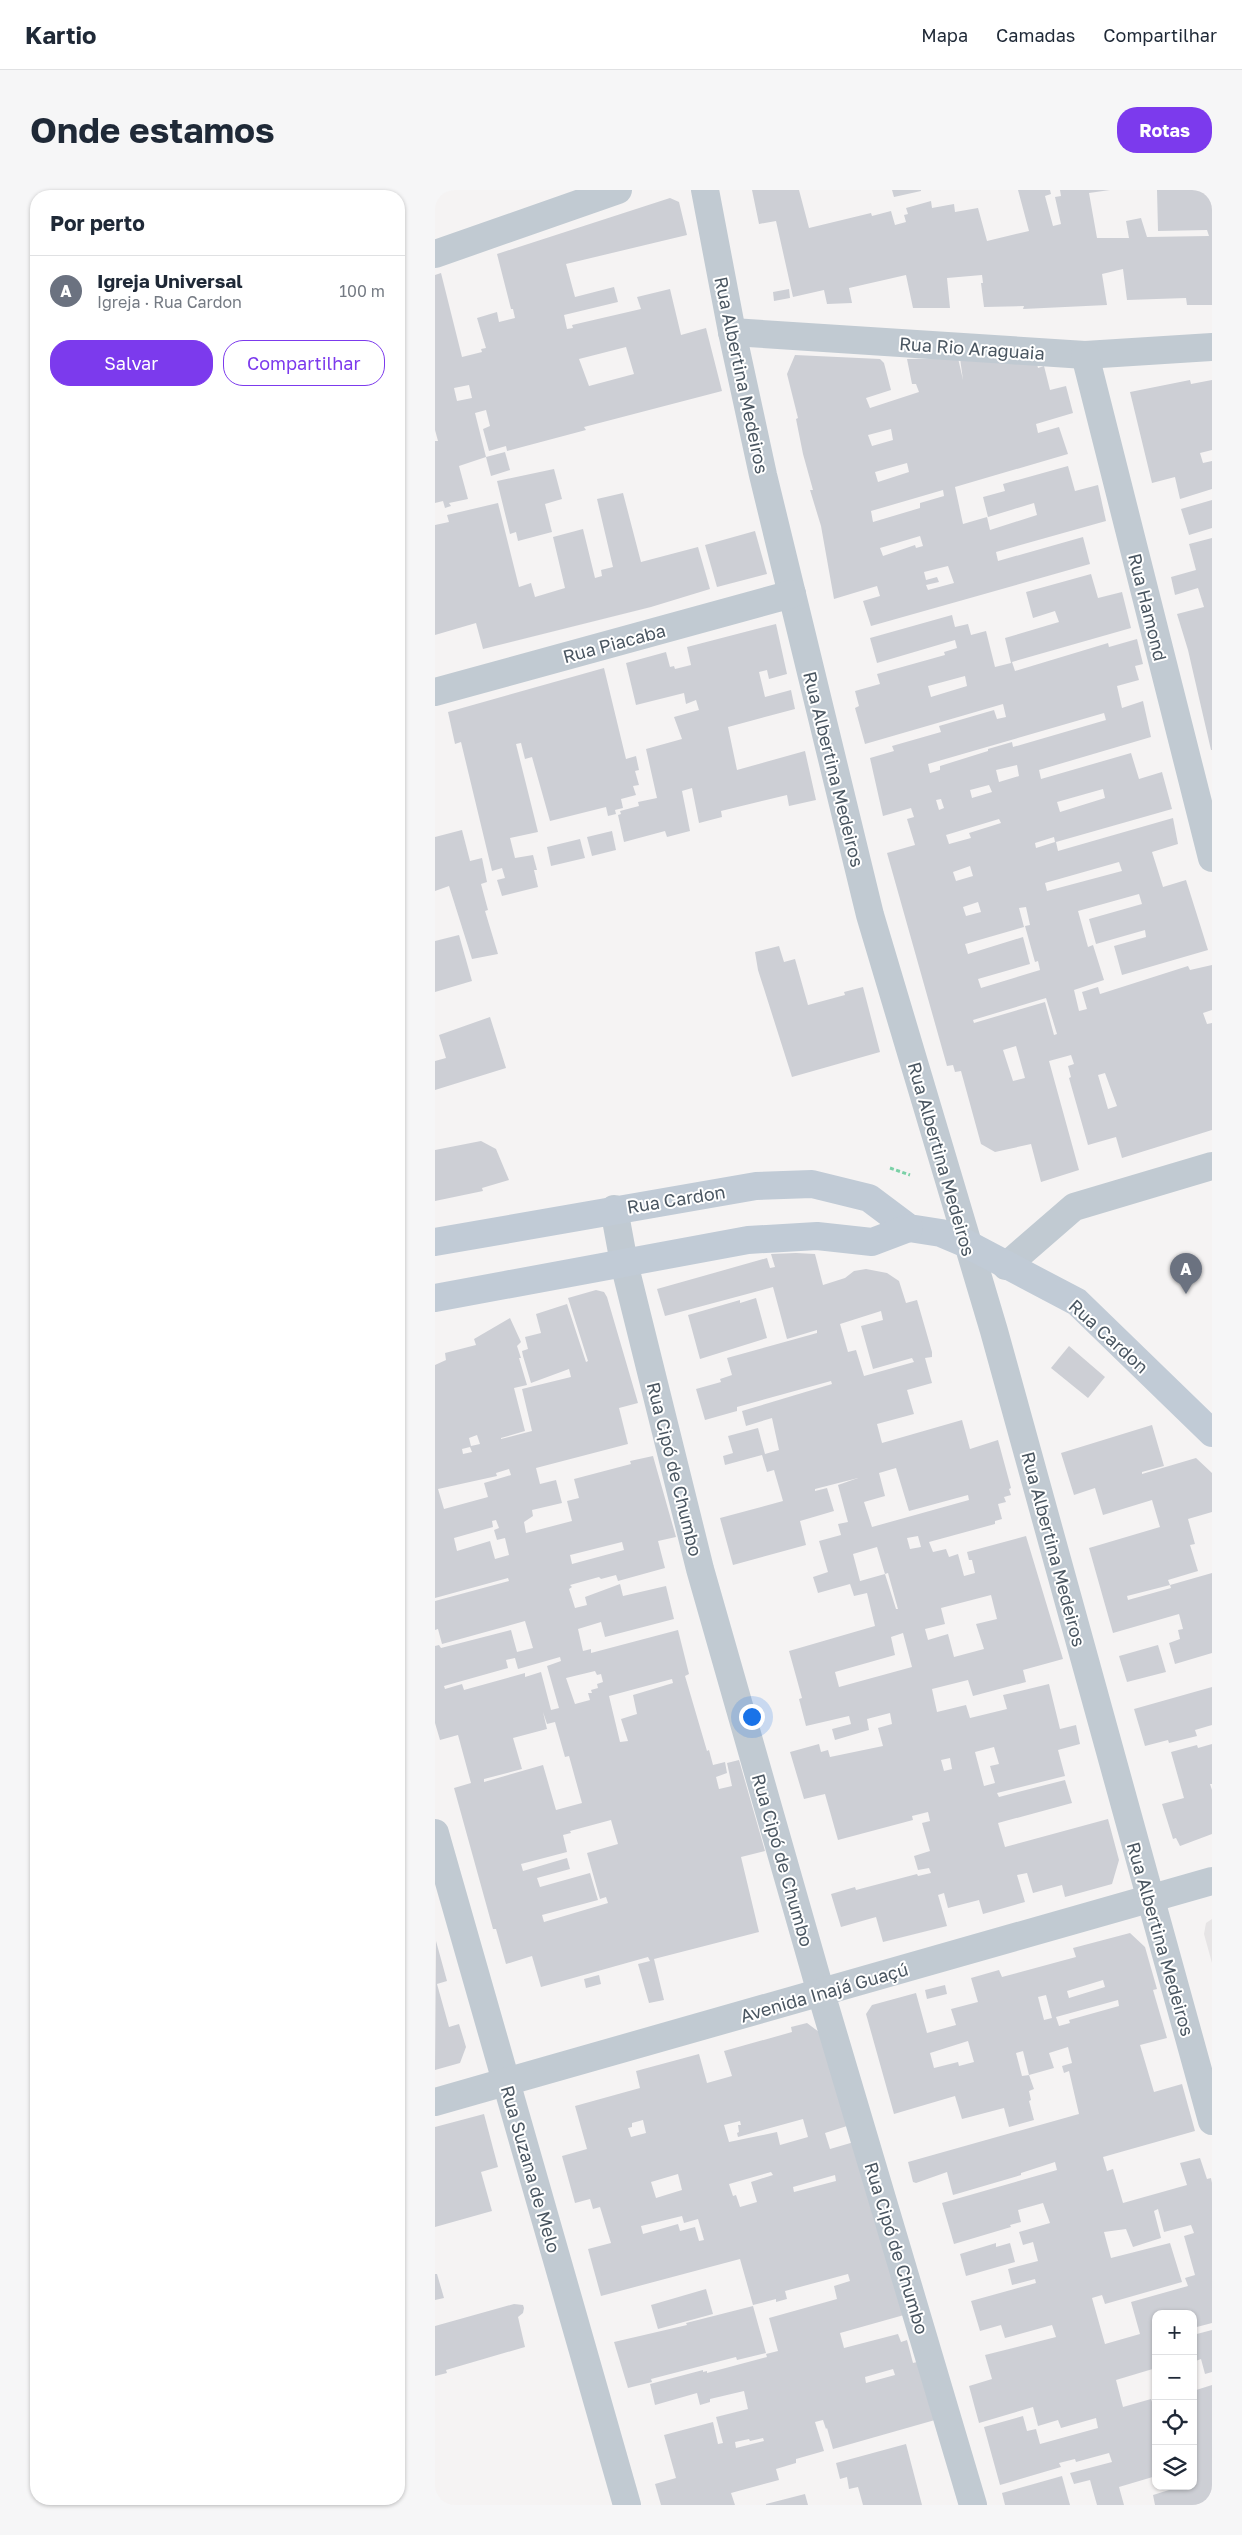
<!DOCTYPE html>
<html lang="pt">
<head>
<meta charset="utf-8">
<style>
	:root { --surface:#fff; --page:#f6f6f7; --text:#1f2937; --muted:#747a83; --line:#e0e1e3; --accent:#7c3aed }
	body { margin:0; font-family:"Golos Text",sans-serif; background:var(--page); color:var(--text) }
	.controls { position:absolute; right:15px; bottom:15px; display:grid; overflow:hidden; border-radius:10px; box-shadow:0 1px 4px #0004 }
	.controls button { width:45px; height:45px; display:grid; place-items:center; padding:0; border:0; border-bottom:1px solid var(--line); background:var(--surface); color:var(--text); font:25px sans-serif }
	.you { position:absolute; left:316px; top:1526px; width:18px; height:18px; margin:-12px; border:4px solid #fff; border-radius:50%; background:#1a73e8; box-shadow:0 0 0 8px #1a73e833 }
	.badge { display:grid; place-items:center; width:32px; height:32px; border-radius:50%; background:var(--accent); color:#fff; font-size:16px; font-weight:700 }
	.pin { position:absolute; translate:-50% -41px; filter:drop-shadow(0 1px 2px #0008) }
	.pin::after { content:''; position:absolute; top:26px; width:18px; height:15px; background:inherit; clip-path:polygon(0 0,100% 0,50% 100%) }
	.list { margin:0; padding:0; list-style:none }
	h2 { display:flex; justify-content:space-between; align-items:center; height:65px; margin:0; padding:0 20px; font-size:21px }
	h2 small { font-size:16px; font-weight:400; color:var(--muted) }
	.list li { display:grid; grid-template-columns:32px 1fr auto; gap:15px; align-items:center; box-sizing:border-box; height:70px; padding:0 20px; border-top:1px solid var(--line) }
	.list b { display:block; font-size:19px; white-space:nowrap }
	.list p { margin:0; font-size:16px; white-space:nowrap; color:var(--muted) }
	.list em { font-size:16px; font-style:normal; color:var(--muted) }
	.actions { display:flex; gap:10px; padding:15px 20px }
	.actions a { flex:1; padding:11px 0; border:1px solid var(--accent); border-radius:20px; text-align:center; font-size:18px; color:var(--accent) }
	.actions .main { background:var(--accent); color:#fff }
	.icon { flex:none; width:28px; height:28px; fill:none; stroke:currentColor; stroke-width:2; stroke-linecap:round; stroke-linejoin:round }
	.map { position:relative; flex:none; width:777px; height:2315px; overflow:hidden; border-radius:20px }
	header { display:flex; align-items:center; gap:30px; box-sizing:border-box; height:70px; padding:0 25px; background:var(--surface); border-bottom:1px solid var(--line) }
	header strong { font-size:24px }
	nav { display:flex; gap:28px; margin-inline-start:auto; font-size:18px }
	.intro { display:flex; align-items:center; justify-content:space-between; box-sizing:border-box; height:120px; padding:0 30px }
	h1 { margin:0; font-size:35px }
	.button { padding:12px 22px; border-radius:20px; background:var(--accent); color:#fff; font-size:18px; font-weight:700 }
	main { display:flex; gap:30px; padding:0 30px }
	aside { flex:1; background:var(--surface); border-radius:20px; box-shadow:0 1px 4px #0004 }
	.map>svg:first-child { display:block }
	.education { fill:#e6e4e5 }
	.building { fill:#cdcfd5; fill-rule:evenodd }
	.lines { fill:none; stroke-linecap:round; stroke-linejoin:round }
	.path { stroke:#7ad0a6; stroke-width:3; stroke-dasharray:4 2.5; stroke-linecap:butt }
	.street { stroke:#c1cad2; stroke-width:28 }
	.secondary { stroke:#c1cbd6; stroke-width:28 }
	.labels { text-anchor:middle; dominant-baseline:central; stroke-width:4; stroke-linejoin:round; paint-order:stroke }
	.street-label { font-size:18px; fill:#4a5661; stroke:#fff }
</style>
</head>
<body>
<header>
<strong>Kartio</strong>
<nav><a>Mapa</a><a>Camadas</a><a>Compartilhar</a></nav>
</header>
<div class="intro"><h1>Onde estamos</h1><a class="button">Rotas</a></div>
<main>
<aside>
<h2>Por perto<small></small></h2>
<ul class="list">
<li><span class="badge" style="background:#6b7280">A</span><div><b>Igreja Universal</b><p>Igreja · Rua Cardon</p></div><em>100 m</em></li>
</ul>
<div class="actions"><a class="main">Salvar</a><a>Compartilhar</a></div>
</aside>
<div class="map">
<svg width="777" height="2315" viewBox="0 0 777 2315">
	<rect width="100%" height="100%" fill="#f5f3f3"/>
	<path class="education" d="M777 1729V1773L769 1744 771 1733Z"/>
	<g class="building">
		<path d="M317 0H364L374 38 436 23 437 26 456 21 460 35 471 32 469 25 473 24 471 18 496 11 497 18 519 14 520 22 543 18 552 51 594 41 583 0H615L616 4 610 6 618 36 626 34 620 7 626 6 625 0H675L654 3 662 48H694L691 31 706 28 712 47 774 46 772 40 723 41 722 0H777V115H752L751 108 692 110 688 79 667 84 672 115 588 119 589 116 549 117 546 93H548L547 85 512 88 515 118H478L471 85 414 98 417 113 392 114 389 100 358 107 341 31 324 34Z"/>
		<path d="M457 0H486V1L459 7Z"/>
		<path d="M235 8 244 12 252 45 131 74 140 107 179 97 183 112 129 125 132 139 138 138 137 135 206 119 202 107 235 99 246 145 271 138 287 201 149 237 151 240 72 261 71 256 54 261 48 239 55 236 51 220 40 223 51 267 24 276 33 309 14 313 16 316 10 318 8 311 0 313V251H3L0 240V85L6 83 27 167 47 162 46 159 51 158 42 128 62 122 64 132 80 128 78 119H76L62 64ZM191 157 199 184 154 196 144 169ZM34 195 37 208 22 211 19 198Z"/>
		<path d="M354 99 355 108 339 111 338 102Z"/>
		<path d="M360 165 445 169 449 173 456 200 431 208 435 218 484 202 481 194H477L472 169 523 168 528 190 525 168 601 170 603 178 609 176 615 200 631 196 638 223 601 234 603 243 624 237 633 264 520 297 528 334 552 327 555 340 602 325 599 313 553 327 548 307 570 301 568 294 633 276 640 301 663 295 671 331 561 362 563 371 648 347 655 374 436 436 428 411 445 406 442 396 399 409 386 336 375 300H378L368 264 361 229 363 228 352 184ZM456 239 458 250 437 256 433 245ZM472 273 474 282 443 292 440 282ZM508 300 509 306 485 313V318L438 332 436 321ZM485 346 488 356 481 358 480 355 448 366 445 358ZM513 376 519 393 493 400 491 395 504 392 502 387 491 390 489 382Z"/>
		<path d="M755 190 756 194 777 190V260L765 263 768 273 777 271V299L745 309 740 287 717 293 695 202Z"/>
		<path d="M70 262 75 280 56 286 51 267Z"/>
		<path d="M119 279 127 309 110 314 117 342 83 351 81 342 75 344 62 291Z"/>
		<path d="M188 303 206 372 263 357 275 399 216 417 48 459 41 433 0 445V335L14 332 12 325 63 313 84 397 96 393 100 407 130 398 118 347 148 339 160 388 167 386 166 380 178 377 162 309Z"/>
		<path d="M777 310V338L754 345 746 319Z"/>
		<path d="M320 341 332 384 282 397 270 355Z"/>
		<path d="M777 348V560H776L753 460 742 424 769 417 763 398 740 405 736 387 761 380 754 354Z"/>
		<path d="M656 384 663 408 687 402 696 438 577 472 580 481 673 453 674 457 702 449 708 474 700 476 704 490 682 496 687 518 708 511 716 547 604 580 606 589 696 563 704 589 727 582 737 619 621 652 623 661 738 628 743 654 717 662 728 697 751 690 773 760 687 785 679 756 711 747 710 740 661 754 654 729 707 714 704 704 643 721 653 757 658 755 669 790 639 800 644 821 652 819 647 802 663 797 665 804 753 776 755 780 777 775V820L768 823 772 834 777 833V940L687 968 681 947 653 955 634 888 636 887 633 876 639 874 636 865 614 871 644 980 606 992 596 954 560 962 546 954 526 881 520 882 518 875 512 876 452 663 480 655 472 629 479 627 476 618 448 626 435 568 459 561 457 556 506 542 504 536 559 520 562 529 571 527 568 514 430 554 420 518 424 516 420 501 445 494 442 484 510 465 509 462 522 458 520 450 442 473 435 448 517 425 520 437 533 434 536 445 551 441 560 477 576 473 570 448 624 432 620 421 598 428 591 402ZM530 486 532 496 496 507 493 496ZM669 523 671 530 578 557 577 552 553 559V561L505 576V580L495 583 493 574ZM582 575 584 586 564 592 561 580ZM554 595 557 602 537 608 535 600ZM668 599 670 608 625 622 622 612ZM506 609 509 618 504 620 501 610ZM564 629 566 633 534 643 536 648 514 654 511 645ZM619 647 620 652 601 658 600 653ZM684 672 687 681 612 701 610 693ZM535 676 538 686 521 691 518 682ZM543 712 546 722 531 726 528 717ZM591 717 595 735 590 736 600 772 603 771 605 780 546 798 543 789 595 774 588 747 533 764 530 754 589 737 584 718ZM611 808 622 844 619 845 610 812 539 833 538 830ZM581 856 590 888 578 891 568 860ZM670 883 682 916 673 919 663 885Z"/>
		<path d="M341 434 352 484 334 489 332 480 324 482 330 507 356 500 360 519 293 537 302 580 370 561 381 610 354 616 352 605 286 621 287 627 264 633 257 598 247 601 255 641 232 647 230 641 189 652 183 625 186 624 185 621 204 616 203 612 222 608 211 559 247 549 239 527 264 520 261 510 251 514 249 503 201 515 191 473 231 462 235 477 239 476 240 479 256 475 252 457Z"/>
		<path d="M169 478 191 569 201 566 204 580 200 581 204 595 198 596 201 605 186 609 188 618 180 620 181 624 173 626 171 617 115 631 97 567 90 569 86 553 81 554 103 642 75 648 80 668 98 665 102 680H99L103 697 67 706 62 690 70 688 67 678 57 681 26 552 20 554 13 522Z"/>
		<path d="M27 640 35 671 47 668 52 692 46 694 53 720 50 721 63 764 37 769 14 696 0 701V647Z"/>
		<path d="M177 641 181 660 157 666 152 647Z"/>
		<path d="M145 649 150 668 116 676 112 657Z"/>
		<path d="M24 745 37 791 0 802V751Z"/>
		<path d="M344 756 349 772 360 769 373 815 410 805 409 802 428 797 445 862 357 887 323 780 320 762Z"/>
		<path d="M55 827 71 878 0 900V871L11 868 4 845Z"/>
		<path d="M46 951 61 959 74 990 47 998 48 1001 0 1011V960Z"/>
		<path d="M361 1063 380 1064 388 1095 410 1088 419 1081 431 1079 452 1083 464 1091 471 1113 482 1110 497 1162V1167L490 1168 497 1193 472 1200 479 1224 442 1234 447 1253 527 1230 535 1259 563 1250 576 1298 574 1299 576 1305 569 1307 571 1312 563 1314 567 1329 560 1331V1334L494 1352 498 1362 511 1359 514 1367 523 1364 529 1386 540 1383 537 1370H534L532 1362 591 1346 628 1469 588 1480 591 1492 538 1506 533 1490 497 1499 502 1522 531 1515 535 1528 572 1519 568 1505 614 1494 625 1539 641 1535 645 1554 623 1560 630 1586 562 1603 564 1607 630 1590 637 1613 563 1633 570 1657 673 1629 684 1670 677 1694 630 1707 627 1695 598 1703 592 1683 582 1685 590 1712 548 1724 544 1710 513 1718 509 1703 503 1705 512 1736 448 1752 441 1727 406 1737 396 1704 420 1697 421 1700 482 1684 483 1686 496 1683 494 1678 483 1680 479 1666 495 1661 487 1633 495 1631 493 1622 477 1626 478 1630 403 1650 390 1604 369 1609 355 1562 384 1554 386 1562 393 1560 395 1567 448 1556 443 1538 457 1534 455 1523 432 1529 434 1540 400 1550 397 1539 416 1534 414 1526 371 1536 364 1509 367 1508 354 1461 440 1436 432 1403 419 1406 415 1394 383 1403 378 1387 393 1382 384 1351 406 1345 403 1334 413 1332 403 1295 423 1288 380 1299V1301L392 1298 399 1321 365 1331 371 1355 298 1375 285 1328 348 1311 339 1280 332 1282 327 1265 290 1275 288 1266 298 1263 293 1246 323 1238 330 1264 344 1260 337 1228 311 1236 307 1221 397 1194 396 1191 302 1217V1221L270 1230 261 1199 286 1192 285 1189 297 1185 292 1168 382 1143V1140L352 1149 338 1097 230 1126 222 1099 332 1068 335 1078 340 1077 336 1064ZM446 1121 448 1130 426 1136 438 1179 477 1168 479 1172 429 1186 421 1160 413 1162 405 1134ZM461 1278 474 1321 533 1305 534 1310 437 1337 429 1312 450 1306 444 1283ZM483 1346 486 1357 475 1359 472 1348ZM442 1357 450 1384 425 1391 418 1364ZM453 1383 463 1419H461L450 1384ZM556 1405 562 1429 541 1434 549 1459 519 1467 513 1444 493 1450 490 1439 510 1434 506 1418ZM468 1443 477 1477 404 1497 400 1482 460 1465 456 1447ZM559 1557 564 1574 555 1576 560 1593 549 1596 540 1562ZM515 1568 517 1579 509 1581 506 1570Z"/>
		<path d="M161 1100 169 1102 172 1107 203 1213 184 1218 193 1254 101 1278 105 1294 121 1290 127 1313 97 1320 98 1326 89 1332 91 1343 137 1331 132 1311 144 1308 139 1289 196 1274 195 1271 218 1266 241 1347 223 1351 230 1378 183 1391 181 1385 166 1389 164 1387 135 1395 137 1397 134 1399 140 1418 152 1415 150 1407 185 1394 188 1406 231 1396 239 1429 170 1447 166 1432 143 1439 148 1461 156 1459V1463L243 1440 254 1484 250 1486 272 1561 274 1560 278 1575 290 1572 292 1583 281 1587 284 1599 297 1596 292 1573 304 1570 330 1661 306 1667 324 1742 219 1769 229 1810 214 1813 203 1774 215 1771 213 1767 106 1797 97 1766 71 1774 61 1739H58L19 1598 36 1593 23 1545 5 1550 0 1533V1456L4 1455 6 1458 76 1440 82 1462 98 1458 90 1431 7 1454 3 1439 0 1440V1411L74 1391 73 1388 0 1408V1175L11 1170 10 1163 41 1155 39 1149 75 1128 86 1152 82 1156 86 1168H84L92 1195 79 1198 90 1241 66 1248V1249L97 1241 87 1199 136 1187 134 1179 96 1193 88 1166 87 1161 93 1159 90 1147 106 1143 101 1124 132 1114 151 1172 153 1171 133 1108ZM42 1245 45 1254 36 1256 34 1248ZM35 1257 37 1262 28 1264 27 1259ZM74 1279 76 1285 49 1293 53 1307 9 1319 3 1299 62 1286 61 1283ZM61 1330 64 1338 59 1340 62 1350 70 1348 74 1365 60 1369 55 1351 22 1361 19 1348 58 1337 57 1331ZM187 1352 189 1360 137 1374 135 1365ZM125 1467 126 1471 112 1476 124 1518 116 1520 106 1482 90 1487V1483L29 1500 27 1494 10 1499 9 1496 73 1478 71 1470 80 1468 83 1479ZM160 1481 162 1485 166 1484 168 1492 162 1494 163 1498 156 1500 157 1503H153L155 1510 140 1514 131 1488ZM237 1489 238 1493 198 1505 202 1524 186 1529 193 1551 185 1552 174 1506ZM108 1522 112 1534 120 1532 130 1567 134 1566 147 1613 121 1620 108 1575 49 1592V1589L87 1579 78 1548 112 1539ZM176 1630 183 1654 152 1663 165 1709 171 1707 173 1713 109 1732 107 1725 163 1710 155 1683 105 1697 102 1688 135 1679 132 1668 88 1681 86 1674 132 1662 128 1645 136 1643 135 1641Z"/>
		<path d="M321 1108 332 1148 265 1169 253 1125 305 1110V1113Z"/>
		<path d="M634 1156 670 1187 653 1208 616 1178Z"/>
		<path d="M717 1235 729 1276 707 1282V1284L761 1268 777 1283V1322L753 1329 760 1354 755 1355 763 1381 733 1390 735 1395 692 1406 693 1410 736 1398 735 1395 777 1383V1463L740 1474 734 1453 745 1449 743 1440 748 1439 744 1424 678 1443 654 1358 725 1337 717 1310 668 1325 660 1298 639 1305 626 1263Z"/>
		<path d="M723 1455 731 1482 692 1492 684 1466Z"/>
		<path d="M777 1497V1535L760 1540 762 1546 734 1553 733 1550 710 1556 699 1519Z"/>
		<path d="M777 1554V1594H775L777 1600V1644L745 1656 741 1648 738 1649 727 1614 749 1608 736 1562 762 1555 763 1558Z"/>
		<path d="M695 1743 710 1757 722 1799 718 1800 732 1848 705 1855 719 1902 747 1894 760 1941 668 1967 672 1981 678 1979 688 2013 752 1995 745 1973 765 1968 772 1989 776 1988 777 1993V2133L758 2138V2124H721V2178L681 2190 688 2217 716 2209 717 2212 721 2211V2286L684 2297 689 2315H662L655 2290 639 2294 635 2283 677 2272 674 2263 641 2272 640 2269 624 2273 626 2277 565 2295 549 2237 588 2226 592 2241 601 2239 605 2254 663 2238 661 2228 626 2238 623 2230 603 2236 598 2217 544 2233 534 2196 557 2189 550 2165 621 2147 617 2135 570 2148 566 2135 545 2141 536 2111 601 2093 600 2089 577 2095 573 2079 603 2071 598 2052 588 2055 584 2042 615 2033 608 2013 583 2020 586 2032 575 2035 576 2037 519 2054 507 2013 622 1980 620 1972 586 1983V1985L518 2005 512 1982 481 1993 478 1992 473 1972 644 1924 634 1881 629 1883 627 1876 637 1873 633 1857 614 1863 619 1878 594 1885 588 1861 581 1863 587 1886 594 1885 599 1899 594 1901 596 1910 594 1911 599 1930 574 1937 569 1918 527 1929 520 1906 459 1924 431 1824 437 1815 481 1803 492 1843 521 1835 516 1819 543 1812 536 1788 564 1780 567 1787 641 1767 638 1758ZM668 1790 670 1797 634 1808 632 1801ZM611 1805 617 1828 609 1830 603 1807ZM683 1810 684 1816 634 1830 635 1833 624 1836 621 1827ZM533 1851 539 1872 524 1876 523 1872 499 1878 495 1863ZM723 2019 729 2042 756 2035 759 2043 749 2046 760 2085 750 2088 753 2096 696 2112 705 2144 670 2154 657 2108 667 2105 670 2114 747 2092 735 2053 676 2068 669 2042 691 2039 698 2057 726 2048 719 2021Z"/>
		<path d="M1 1751 12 1791 2 1794 14 1837 24 1834 31 1857 25 1873 0 1880Z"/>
		<path d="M164 1785 166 1794 151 1798 149 1789Z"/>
		<path d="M510 1795 512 1804 492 1809 490 1800Z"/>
		<path d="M372 1833 384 1842 412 1936 390 1943 395 1959 419 1952 469 2125 405 2143 409 2158 463 2144 466 2152 472 2150 478 2173 482 2172 500 2230 398 2259 392 2238 391 2239 388 2230 380 2232 389 2261 361 2269V2273L341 2279 344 2290 296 2303 300 2315H226L220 2294 241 2288 229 2245 278 2232 283 2254 288 2253 281 2227 313 2219 309 2201 275 2209V2212L265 2215 262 2203 220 2215 215 2194 268 2180V2182L272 2181V2183L332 2167 331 2164 343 2161 334 2128 402 2109 399 2096 415 2091 413 2084 350 2101 352 2109 341 2112V2109L318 2115 305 2069 166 2106 153 2059 176 2053 165 2017 158 2019 155 2009 140 2013 127 1966 152 1959 140 1916 205 1898 201 1881 264 1864 272 1893 297 1886 289 1861 357 1842 356 1837ZM368 1929 373 1947 345 1955 342 1942 294 1952 289 1935 305 1931 306 1935H303L304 1942 302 1943 303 1947ZM208 1930 211 1943 196 1947 193 1938 197 1937V1933ZM336 1982 338 1985 316 1992 322 2012 305 2017 301 2005 298 2006 294 1994ZM243 1984 247 2000 221 2008 216 1992ZM400 1985 401 1991 359 2002 358 1997ZM247 2026 249 2033 263 2029 269 2050 264 2051 260 2037 245 2041 243 2034 208 2044 206 2036ZM458 2179 460 2185 431 2193 430 2187ZM328 2248 329 2251 301 2258 300 2252 314 2249 315 2251Z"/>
		<path d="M49 1924 63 1977 46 1982 57 2021 0 2037V1937Z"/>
		<path d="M561 2053V2057L575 2053 580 2072 531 2086 525 2064Z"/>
		<path d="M0 2084H2L9 2108 0 2110Z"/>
		<path d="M271 2099 278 2124 223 2139 216 2115Z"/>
		<path d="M79 2114 88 2115 89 2118 88 2123 83 2127 90 2157 11 2180 12 2183 0 2186V2136Z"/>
		<path d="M318 2116 331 2163 302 2170 301 2167 216 2189 217 2192 193 2198 179 2152 252 2135 251 2133Z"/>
		<path d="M777 2140V2182L770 2184 766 2169 758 2172V2145Z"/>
		<path d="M777 2195V2303H775L777 2315H720L718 2305 747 2296H758L760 2293 758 2286V2201Z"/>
		<path d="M471 2254 487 2315H428L423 2297 414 2299 412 2287 405 2289 401 2273Z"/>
		<path d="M627 2286 635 2315H570L567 2303Z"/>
		<path d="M370 2304 373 2315H331V2314Z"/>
	</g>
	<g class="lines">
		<path class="path" d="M455 978 475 985"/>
		<g class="street">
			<path d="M270 0 297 142 328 285 435 725 559 1141 777 1931"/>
			<path d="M0 64 183 0"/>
			<path d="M297 142 650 165 777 157"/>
			<path d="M650 165 777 668"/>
			<path d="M0 502 357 404"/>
			<path d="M179 1019 189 1073 265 1379 386 1803 538 2315"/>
			<path d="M571 1076 639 1017 777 976"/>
			<path d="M0 1643 192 2315"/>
			<path d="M0 1912 777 1691"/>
		</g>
		<g class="secondary">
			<path d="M0 1052 321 996 377 994 434 1008 474 1038 506 1043 532 1054 642 1112 777 1243"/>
			<path d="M0 1108 313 1050 382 1046 437 1052 474 1038"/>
		</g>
	</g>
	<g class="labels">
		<g class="street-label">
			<text transform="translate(537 158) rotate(4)">Rua Rio Araguaia</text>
			<text transform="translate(307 185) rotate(78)">Rua Albertina Medeiros</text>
			<text transform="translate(713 417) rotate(76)">Rua Hamond</text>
			<text transform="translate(179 453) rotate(-15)">Rua Piacaba</text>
			<text transform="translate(399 579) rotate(76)">Rua Albertina Medeiros</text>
			<text transform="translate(507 969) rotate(74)">Rua Albertina Medeiros</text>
			<text transform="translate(241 1009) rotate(-9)">Rua Cardon</text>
			<text transform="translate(674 1146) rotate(42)">Rua Cardon</text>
			<text transform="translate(240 1279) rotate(76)">Rua Cipó de Chumbo</text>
			<text transform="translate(619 1359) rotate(75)">Rua Albertina Medeiros</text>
			<text transform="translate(348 1670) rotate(74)">Rua Cipó de Chumbo</text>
			<text transform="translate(726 1749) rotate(74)">Rua Albertina Medeiros</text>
			<text transform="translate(389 1802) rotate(-16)">Avenida Inajá Guaçú</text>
			<text transform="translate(96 1979) rotate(74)">Rua Suzana de Melo</text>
			<text transform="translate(462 2058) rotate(73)">Rua Cipó de Chumbo</text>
		</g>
	</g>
</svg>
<div class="controls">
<button>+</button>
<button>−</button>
<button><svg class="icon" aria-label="locate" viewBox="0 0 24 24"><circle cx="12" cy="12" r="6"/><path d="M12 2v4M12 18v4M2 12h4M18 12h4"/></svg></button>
<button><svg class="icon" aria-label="layers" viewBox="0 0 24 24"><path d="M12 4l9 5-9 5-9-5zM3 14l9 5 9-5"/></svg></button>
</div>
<div class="you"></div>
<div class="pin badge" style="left:751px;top:1104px;background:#6b7280">A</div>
</div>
</main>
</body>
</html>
